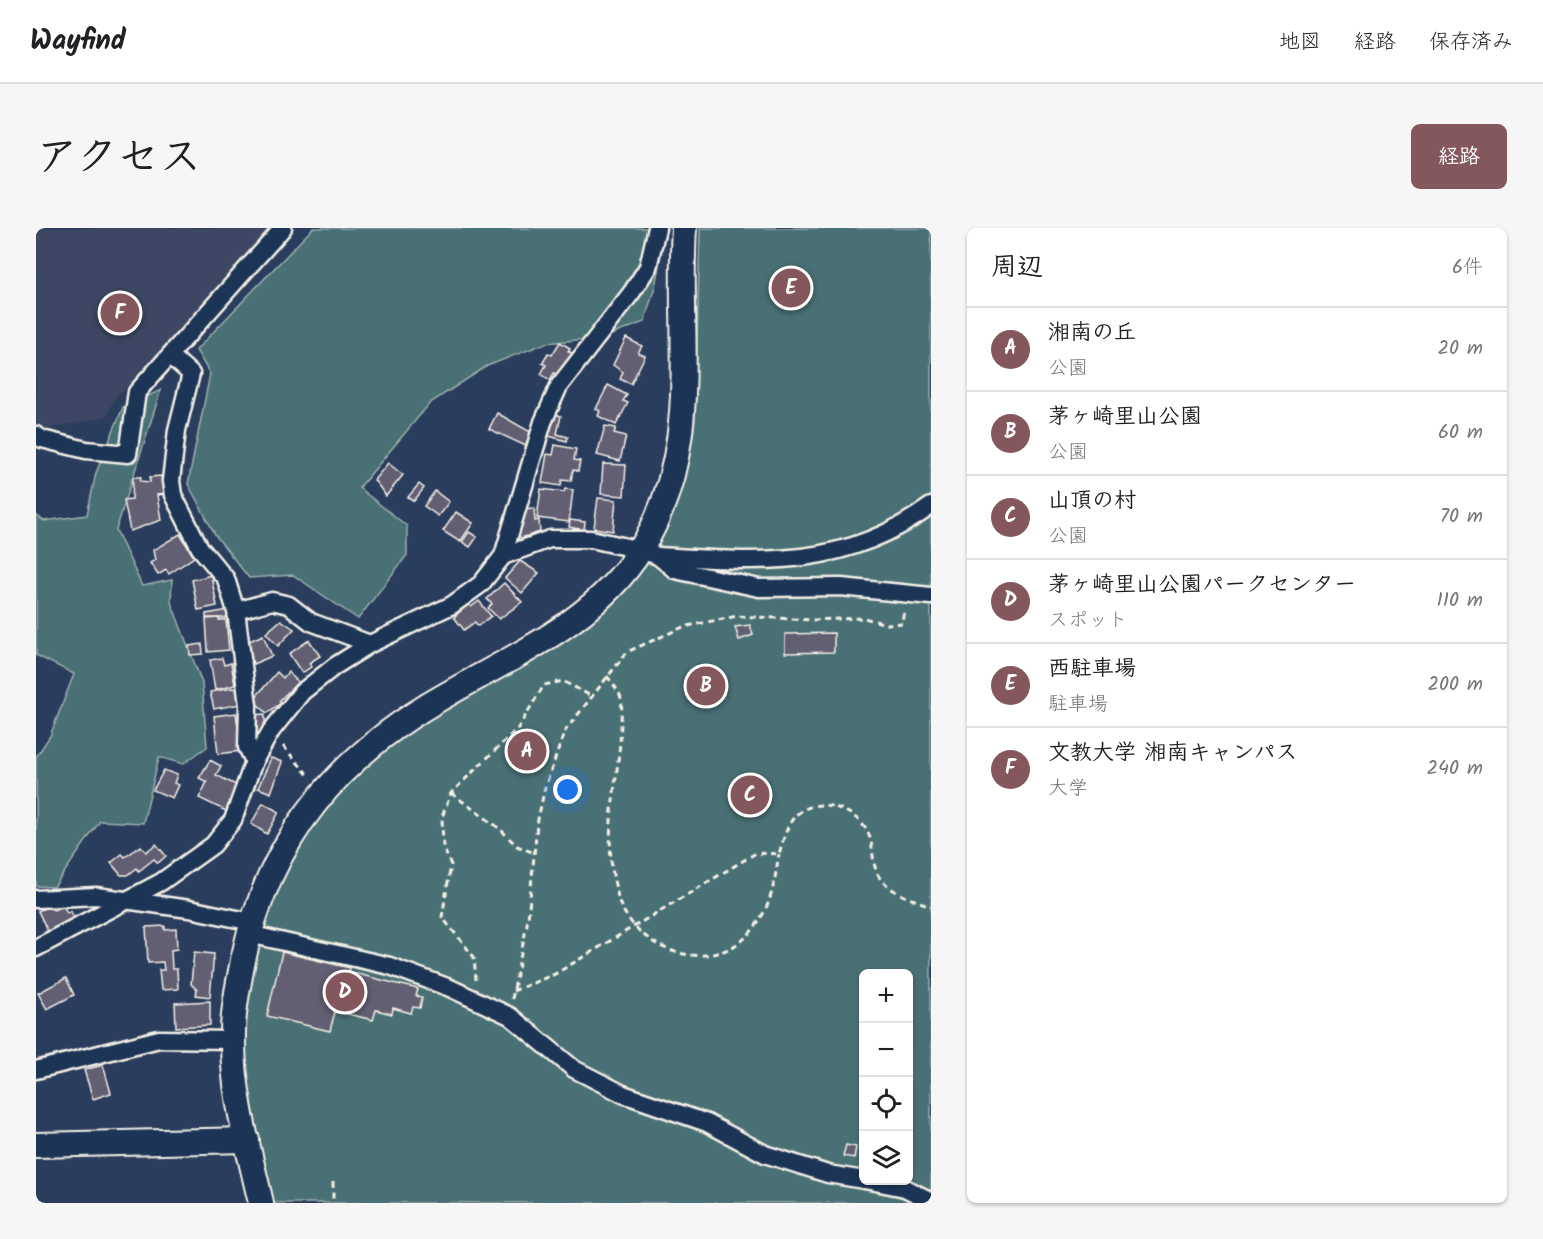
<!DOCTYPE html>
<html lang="ja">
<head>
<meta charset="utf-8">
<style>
	:root { --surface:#fff; --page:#f6f6f6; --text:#202124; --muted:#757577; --line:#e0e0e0; --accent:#84575d }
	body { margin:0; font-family:Kalam,"Klee One",sans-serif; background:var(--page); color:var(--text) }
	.controls { position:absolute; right:18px; bottom:18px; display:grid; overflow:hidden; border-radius:9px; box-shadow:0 2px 4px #0004 }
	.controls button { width:54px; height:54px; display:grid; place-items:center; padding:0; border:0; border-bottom:2px solid var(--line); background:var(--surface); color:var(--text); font:30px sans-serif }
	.you { position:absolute; left:532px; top:562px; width:21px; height:21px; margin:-15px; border:4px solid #fff; border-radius:50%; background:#1a73e8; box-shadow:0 0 0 9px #1a73e833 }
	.badge { display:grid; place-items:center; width:39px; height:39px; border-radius:50%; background:var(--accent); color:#fff; font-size:20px; font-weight:700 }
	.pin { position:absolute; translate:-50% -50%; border:3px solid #fff; box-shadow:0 2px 6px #0006 }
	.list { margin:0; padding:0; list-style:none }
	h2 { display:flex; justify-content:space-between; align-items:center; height:78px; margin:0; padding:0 24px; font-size:26px }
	h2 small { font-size:20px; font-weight:400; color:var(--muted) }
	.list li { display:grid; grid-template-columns:39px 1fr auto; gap:18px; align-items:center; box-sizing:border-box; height:84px; padding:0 24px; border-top:2px solid var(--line) }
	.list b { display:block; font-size:22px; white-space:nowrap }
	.list p { margin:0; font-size:20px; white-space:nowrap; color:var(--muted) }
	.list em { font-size:20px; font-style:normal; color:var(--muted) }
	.icon { flex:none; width:33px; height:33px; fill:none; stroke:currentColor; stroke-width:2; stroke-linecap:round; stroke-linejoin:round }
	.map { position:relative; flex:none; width:895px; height:975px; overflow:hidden; border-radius:9px }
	header { display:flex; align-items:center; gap:36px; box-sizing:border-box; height:84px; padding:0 30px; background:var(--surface); border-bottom:2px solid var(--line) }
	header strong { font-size:28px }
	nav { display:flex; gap:33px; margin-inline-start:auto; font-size:21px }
	.intro { display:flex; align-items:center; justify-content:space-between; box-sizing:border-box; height:144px; padding:0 36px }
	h1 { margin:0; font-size:42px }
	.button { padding:15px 27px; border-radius:9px; background:var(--accent); color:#fff; font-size:21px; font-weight:700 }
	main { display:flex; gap:36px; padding:0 36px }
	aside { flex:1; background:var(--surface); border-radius:9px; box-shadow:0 2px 4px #0004 }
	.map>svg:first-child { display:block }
	.built { fill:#3c4764 }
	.green { fill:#487074; stroke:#9eb0ae; stroke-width:1.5; fill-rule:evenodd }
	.building { fill:#645f73; stroke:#f4f1e8; stroke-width:1.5 }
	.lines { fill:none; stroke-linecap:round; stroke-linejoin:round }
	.street-casing { stroke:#f4f1e8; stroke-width:21 }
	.secondary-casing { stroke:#f4f1e8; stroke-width:28 }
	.path { stroke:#f4f1e8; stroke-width:3; stroke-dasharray:6 4.5; stroke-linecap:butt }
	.street { stroke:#1d3557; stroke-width:16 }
	.secondary { stroke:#1d3557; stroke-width:24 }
</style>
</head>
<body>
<header>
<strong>Wayfind</strong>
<nav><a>地図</a><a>経路</a><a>保存済み</a></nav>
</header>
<div class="intro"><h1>アクセス</h1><a class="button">経路</a></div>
<main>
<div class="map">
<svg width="895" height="975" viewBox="0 0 895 975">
	<rect width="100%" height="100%" fill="#2b3d5d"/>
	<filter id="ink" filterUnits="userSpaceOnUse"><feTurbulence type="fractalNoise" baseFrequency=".0167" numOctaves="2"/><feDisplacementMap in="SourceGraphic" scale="12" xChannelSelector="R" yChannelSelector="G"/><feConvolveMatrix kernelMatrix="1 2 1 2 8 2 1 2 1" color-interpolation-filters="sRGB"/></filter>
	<g filter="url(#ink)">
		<path class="built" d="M0 0H257L79 170 70 189 6 202 0 196Z"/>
		<g class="green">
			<path d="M277 0H630L619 59 608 94 570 109 510 115 451 138 394 175 323 260 371 298V327L322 391 257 347 213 350 180 308 152 256 174 146 160 122Z"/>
			<path d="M664 0H895V975H235L204 816 220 715 261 614 308 555 346 520 545 396 637 283 654 227 659 193ZM828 746H873V952H828Z"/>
			<path d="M125 162 80 302 106 358 136 352 135 374 166 455 171 519 147 536 123 529 107 595 64 593 18 659 0 658V529L14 508 38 446 0 427V287L8 293 51 287 60 245 87 179Z"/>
		</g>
		<g class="building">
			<path d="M590 110 606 118 602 125 609 128 595 156 584 151 587 144 577 137Z"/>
			<path d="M524 114 534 120 532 123 536 125 523 148 518 145 514 152 505 146 510 137 506 135 512 125 516 127Z"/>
			<path d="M572 157 591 167 587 173 592 175 580 197 562 188 564 183 560 181Z"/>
			<path d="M461 185 498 206 492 219 453 201Z"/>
			<path d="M517 185 525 188 521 206 532 209 531 213 509 207Z"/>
			<path d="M569 198 580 200 578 205 590 208 584 233 561 227Z"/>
			<path d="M519 217 540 221 538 232 544 233 542 243 537 242 535 253 526 252 525 258 506 255 511 226 517 227Z"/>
			<path d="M352 235 367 247 350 268 338 252Z"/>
			<path d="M567 236 590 237 588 268 565 266Z"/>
			<path d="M125 248 128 266 121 267 125 292 94 303 88 272 96 271 97 249H105L104 253 114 254V249Z"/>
			<path d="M383 256 388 260 378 273 372 269Z"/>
			<path d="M505 261 528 264 529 261 537 262 533 294 501 290Z"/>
			<path d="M399 263 413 274 402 288 388 278Z"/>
			<path d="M562 270 580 272 577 303 558 300Z"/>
			<path d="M498 280 499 293 503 292 504 304 485 310 481 308 487 281Z"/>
			<path d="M420 284 437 295 424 314 407 303Z"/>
			<path d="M534 292 549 294 548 302 533 299Z"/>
			<path d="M433 304 441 309 434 319 426 314Z"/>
			<path d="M144 306 158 329 133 346 130 342 122 347 114 335 119 332 117 322Z"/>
			<path d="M484 333 503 345 486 365 469 350Z"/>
			<path d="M175 347 181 378 162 382 156 352Z"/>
			<path d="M468 355 486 374 463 391 452 380 456 376 451 371Z"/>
			<path d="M443 373 455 388 442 398 439 394 428 402 418 389 433 375 435 379Z"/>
			<path d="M193 382 194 390H170V386Z"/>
			<path d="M183 390V392H190L193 422 172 424 170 391Z"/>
			<path d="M245 392 258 401 242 418 230 405Z"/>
			<path d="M714 397 717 407 703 412 699 399Z"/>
			<path d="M798 405V424L749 425V406Z"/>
			<path d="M227 407 236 428 217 436 209 415Z"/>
			<path d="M273 412 284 428 273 435 275 439 266 445 253 426Z"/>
			<path d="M166 416 167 426 154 427 153 418Z"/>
			<path d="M186 430 188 437 195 435 199 457 179 462 174 432Z"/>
			<path d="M241 444 247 450 252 444 262 454 243 473 245 475 231 485 217 472Z"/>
			<path d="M196 460 202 461 205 476 178 481 174 464Z"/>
			<path d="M200 485 205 523 182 526 178 488Z"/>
			<path d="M229 486V505H216V487Z"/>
			<path d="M235 530 246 534 235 565 222 560Z"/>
			<path d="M174 532 185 538 180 547 202 558 190 583 163 570 171 554 163 550Z"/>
			<path d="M128 542 141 547 138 555 142 557 136 570 117 562Z"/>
			<path d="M227 575 243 584 231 606 215 596Z"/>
			<path d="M120 616 130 628 122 635 118 631 103 643 101 640 92 647H85L75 635 86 626 89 629 105 618 110 624Z"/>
			<path d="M27 677 31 685 34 683 39 694 13 706 2 683 11 679 18 682Z"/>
			<path d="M129 698V702L140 701 141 721 135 722 136 741H141L142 761 125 762 123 742H128L127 734 112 735 110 699Z"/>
			<path d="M158 724 178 726 174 769 160 767 161 762 155 756Z"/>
			<path d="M246 724 314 740 313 744 382 761 380 768 386 769 384 780 377 779 375 785 357 780 356 786 340 782 337 792 299 783 294 803 231 788Z"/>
			<path d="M30 750 38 767 11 781 2 765Z"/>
			<path d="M174 773V797L140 799 139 775Z"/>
			<path d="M67 837 75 865 57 871 48 842Z"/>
			<path d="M810 917 820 919 818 930 807 928Z"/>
		</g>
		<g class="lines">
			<g class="street-casing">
				<g id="street">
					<path d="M135 128 155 146 141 202 135 253 137 267 164 320 190 351 200 383 212 477 211 519 218 533"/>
					<path d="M0 207 6 211 50 222 92 226 101 164 247 0"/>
					<path d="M467 328 514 311H555L604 322 622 328 639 342 723 360 805 359 895 368"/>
					<path d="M622 328C725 334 807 342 895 278"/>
					<path d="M200 383 236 373 253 377 275 394 334 416"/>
					<path d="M0 671 60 668 153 681 216 694"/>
					<path d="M213 706 354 738 414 760 474 788 538 841 587 866 671 895 729 926 792 946 828 952"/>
					<path d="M0 720 125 654 177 617 197 592 218 533 235 503 266 464 299 438 334 416 416 377 445 356 467 328 507 194 523 158 596 64 612 39 621 0"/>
					<path d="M0 842 123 811 197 812"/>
					<path d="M829 952 869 960 895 973"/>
				</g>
			</g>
			<g class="secondary-casing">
				<g id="secondary">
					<path d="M0 917 211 912"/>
					<path d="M225 975C213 922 197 868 197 813 196 786 202 759 207 732 233 610 303 527 410 467 481 426 560 393 605 321 667 220 641 111 648 0"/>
				</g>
			</g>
			<g class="path">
				<path d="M571 448C575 454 581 460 584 467 587 474 585 486 585 494 584 551 565 602 580 661 582 668 583 676 587 682 616 734 692 747 724 691 737 671 739 649 743 626"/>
				<path d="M247 518 274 549"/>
				<path d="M415 565 463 600 481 618 498 625"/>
				<path d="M440 752 438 729 406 689 415 637 407 619 406 589 415 565 482 500 508 457 527 453 555 468"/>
				<path d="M477 763 519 746 720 625 743 626C747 613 750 599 759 588 780 567 815 579 830 601 840 617 833 637 846 653 858 666 879 672 895 678"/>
				<path d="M476 771 492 691 501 596 509 559 529 503 591 424 647 399 701 388 776 392 828 390 850 396 866 395 868 381"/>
				<path d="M297 954V975"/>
			</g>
			<use href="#street" class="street"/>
			<use href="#secondary" class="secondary"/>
		</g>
	</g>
</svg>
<div class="controls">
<button>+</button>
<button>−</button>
<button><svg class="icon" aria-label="locate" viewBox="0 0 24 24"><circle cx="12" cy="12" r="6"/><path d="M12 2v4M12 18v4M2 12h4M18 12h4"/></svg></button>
<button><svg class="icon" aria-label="layers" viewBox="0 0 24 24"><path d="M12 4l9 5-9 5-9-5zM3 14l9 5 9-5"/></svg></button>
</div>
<div class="you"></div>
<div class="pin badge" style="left:491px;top:523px">A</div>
<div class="pin badge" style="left:670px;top:458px">B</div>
<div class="pin badge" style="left:714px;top:567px">C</div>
<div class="pin badge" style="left:309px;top:764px">D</div>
<div class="pin badge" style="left:755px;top:60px">E</div>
<div class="pin badge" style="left:84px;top:85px">F</div>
</div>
<aside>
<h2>周辺<small>6件</small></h2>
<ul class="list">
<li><span class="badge">A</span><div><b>湘南の丘</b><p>公園</p></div><em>20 m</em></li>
<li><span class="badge">B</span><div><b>茅ヶ崎里山公園</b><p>公園</p></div><em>60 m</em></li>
<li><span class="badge">C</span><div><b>山頂の村</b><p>公園</p></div><em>70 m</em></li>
<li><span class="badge">D</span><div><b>茅ヶ崎里山公園パークセンター</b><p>スポット</p></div><em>110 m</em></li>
<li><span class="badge">E</span><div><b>西駐車場</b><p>駐車場</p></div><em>200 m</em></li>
<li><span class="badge">F</span><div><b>文教大学 湘南キャンパス</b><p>大学</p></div><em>240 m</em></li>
</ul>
</aside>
</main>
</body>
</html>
